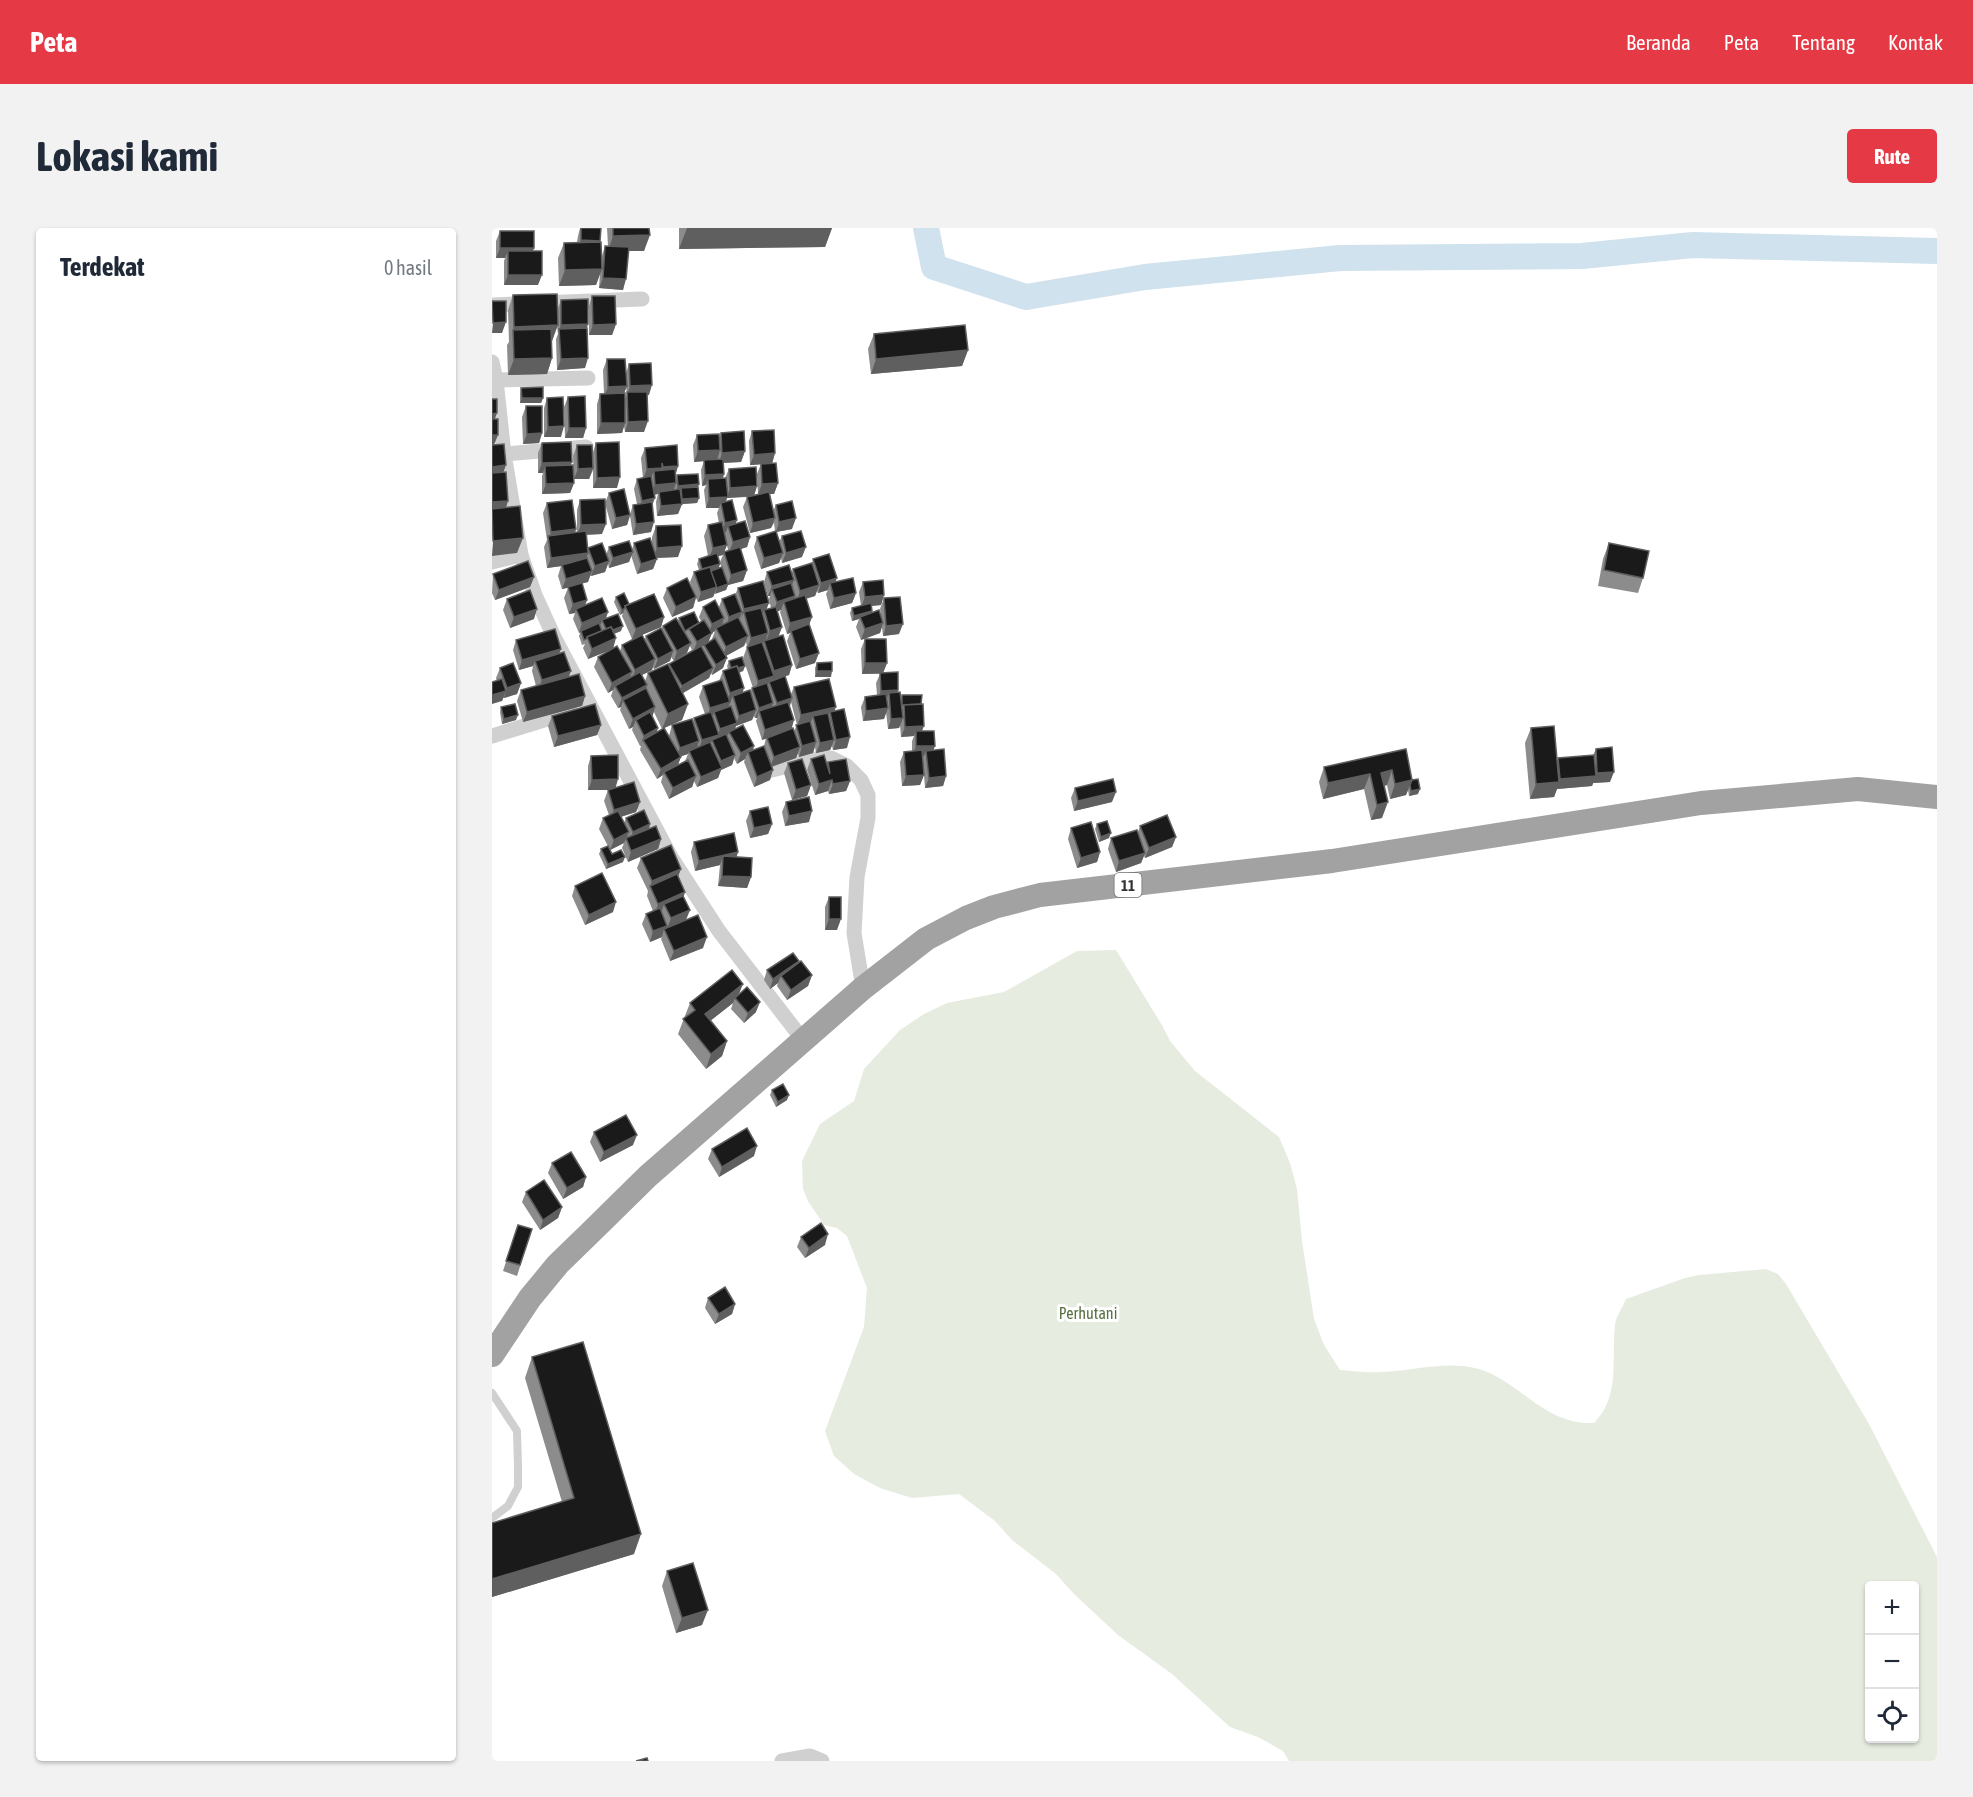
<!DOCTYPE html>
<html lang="id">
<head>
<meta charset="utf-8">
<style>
	:root { --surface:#fff; --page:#f2f2f3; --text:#1f2937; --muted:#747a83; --line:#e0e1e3; --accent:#e63946 }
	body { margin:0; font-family:"Asap Condensed",sans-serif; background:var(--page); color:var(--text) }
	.controls { position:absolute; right:18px; bottom:18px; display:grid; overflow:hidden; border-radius:6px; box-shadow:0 2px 4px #0004 }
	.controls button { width:54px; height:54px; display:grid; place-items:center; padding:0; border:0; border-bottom:2px solid var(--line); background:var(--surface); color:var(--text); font:30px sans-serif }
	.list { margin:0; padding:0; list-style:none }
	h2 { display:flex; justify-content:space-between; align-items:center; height:78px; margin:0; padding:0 24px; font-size:26px }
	h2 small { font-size:20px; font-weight:400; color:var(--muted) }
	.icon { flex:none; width:33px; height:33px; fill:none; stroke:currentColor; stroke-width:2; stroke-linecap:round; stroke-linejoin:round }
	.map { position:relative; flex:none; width:1445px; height:1533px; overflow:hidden; border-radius:6px }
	header { display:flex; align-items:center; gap:36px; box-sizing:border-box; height:84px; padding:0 30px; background:var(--accent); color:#fff }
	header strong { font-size:28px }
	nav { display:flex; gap:33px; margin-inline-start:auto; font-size:21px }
	.intro { display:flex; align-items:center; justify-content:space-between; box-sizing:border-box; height:144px; padding:0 36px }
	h1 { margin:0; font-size:42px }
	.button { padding:15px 27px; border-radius:6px; background:var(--accent); color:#fff; font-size:21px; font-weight:700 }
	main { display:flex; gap:36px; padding:0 36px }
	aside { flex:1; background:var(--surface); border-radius:6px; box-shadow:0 2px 4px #0004 }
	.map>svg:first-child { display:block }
	.green { fill:#e6ecdf; fill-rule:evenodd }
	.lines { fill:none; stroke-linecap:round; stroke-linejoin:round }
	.river { stroke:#cfe2ee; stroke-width:26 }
	.service { stroke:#d0d0d0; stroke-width:8 }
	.minor { stroke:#d0d0d0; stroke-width:15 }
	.trunk { stroke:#a2a2a2; stroke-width:24 }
	.wall { fill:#8c8c8c; fill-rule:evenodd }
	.shaded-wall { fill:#5f5f5f }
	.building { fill:#1a1a1a; stroke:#5f5f5f; stroke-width:1.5 }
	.labels { text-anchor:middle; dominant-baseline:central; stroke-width:6; stroke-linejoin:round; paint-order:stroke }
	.shield { fill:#fff; stroke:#707070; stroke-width:1.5 }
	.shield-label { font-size:15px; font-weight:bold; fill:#333 }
	.park-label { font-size:16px; fill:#56703f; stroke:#fff }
</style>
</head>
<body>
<header>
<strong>Peta</strong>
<nav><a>Beranda</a><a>Peta</a><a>Tentang</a><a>Kontak</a></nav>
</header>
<div class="intro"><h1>Lokasi kami</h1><a class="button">Rute</a></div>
<main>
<aside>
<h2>Terdekat<small>0 hasil</small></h2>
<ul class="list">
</ul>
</aside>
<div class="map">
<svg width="1445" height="1533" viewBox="0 0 1445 1533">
	<rect width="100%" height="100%" fill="#fff"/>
	<path class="green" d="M624 722 671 799 678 813 703 843 787 909 798 935 805 961 810 1013 822 1091 832 1117 848 1142C862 1143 876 1145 890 1144 920 1143 956 1132 987 1141 1029 1154 1052 1197 1102 1195 1129 1168 1119 1131 1123 1097 1124 1088 1131 1079 1134 1071L1193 1050 1207 1047 1274 1041 1286 1046 1294 1056 1377 1196 1445 1329V1533H797L791 1523 766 1509 738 1499 680 1446 626 1407 582 1366 564 1346 520 1312 503 1293 467 1266 420 1270 388 1260 362 1246 342 1228 333 1203 372 1099 375 1060 355 1008 345 1000 332 997 316 973 311 961 310 933 328 896 362 873 372 841 408 802 432 786 455 775 512 764 585 723ZM1378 1358H1422V1510H1378Z"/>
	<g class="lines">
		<path class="river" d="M434 0 442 39 534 69 653 49 848 30 1090 28 1201 17 1445 23"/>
		<path class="service" d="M0 1165 25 1203 26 1238V1259L16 1278 0 1290"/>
		<g class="minor">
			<path d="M0 77 150 71"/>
			<path d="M0 134 4 152 12 226 29 327 43 367 63 411 179 629 227 703 311 812"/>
			<path d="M4 152 96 150"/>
			<path d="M12 226 94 219"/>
			<path d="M0 334 29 327"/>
			<path d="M0 508 78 484"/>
			<path d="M276 543 324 531 339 530 355 538 369 552 376 567V590L365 649 362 705 371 760"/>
			<path d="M290 1533 318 1528 330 1533"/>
		</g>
		<path class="trunk" d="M0 1127 38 1070 66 1036 98 1005 156 948 371 760 434 711 474 690 502 679 548 667 840 633 1209 575 1366 561 1445 569"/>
	</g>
	<g class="wall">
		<path d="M88 0H109L108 14 110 28 113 18H116L115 0H157L152 23H136L131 62 107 60 108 45 104 57 67 58 66 30 72 15 85 14 86 8Z"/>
		<path d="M187 0H340L333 19 187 21Z"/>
		<path d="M8 3 42 20 41 23 46 57H12V33L13 30H4V13Z"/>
		<path d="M21 67 65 83 69 72 96 96 95 100 93 140 65 142 64 111 66 106 65 98 60 113V130L55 146 16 147 15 117 17 114 16 82Z"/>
		<path d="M100 68 124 96 120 107H97V78Z"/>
		<path d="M382 106 476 122 470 138 379 146 376 121Z"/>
		<path d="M115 131 134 145 137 136 157 167H155L152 204H133L132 198 130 205 105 206V176L108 166H112L111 142ZM134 159 135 166 133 171 132 165Z"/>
		<path d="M29 160 51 170 49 175H28V165Z"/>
		<path d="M76 169 94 200 91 210H73L72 179Z"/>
		<path d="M55 170 69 209H52V180Z"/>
		<path d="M34 178 50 205 47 215 31 216 30 189Z"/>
		<path d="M260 203 283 225 280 235 286 255 282 266H278L281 283 284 277 300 301 284 304 287 314 290 308 310 329 290 335 289 330 287 335 269 341 262 319 265 309 283 303 282 295 279 300 258 305 251 279 255 269 235 270 234 273 245 292 243 296 258 309 255 319 248 321 255 342 251 353 236 357 234 362 223 365 221 369 206 374 204 370 201 380 180 389 171 370 175 360 202 364 198 354 202 344 207 342 205 336 207 331 216 328 212 308 216 297 227 295 225 285 227 280H214L212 262 214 257 210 258 209 242 212 233 202 234 201 217 205 207 228 209 229 205 253 223 249 234 231 235 232 246 231 251 233 250 237 241 265 258 262 267 266 266 265 246 269 236 258 237 257 213ZM235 317 236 322 232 324ZM231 327 228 334 232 347 227 340 226 328Z"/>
		<path d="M50 215 79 237 82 255 78 265 50 266V248L51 245H46V225Z"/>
		<path d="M104 215 125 260H101V242L97 251H82L81 228 85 217 101 224Z"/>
		<path d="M153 220 186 238 183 247 184 251 185 247 207 256 206 259 207 270 205 275 190 276 186 286 165 288 164 274 166 266 162 267 160 277 159 304 141 307 138 288 135 297 120 301 113 275 117 265 138 286 141 277 145 276 142 261 145 251 151 250 149 230Z"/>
		<path d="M88 272 110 306 94 307 96 321V320L114 327 117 319 140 322 142 315 160 317V309L164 298 186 329 165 330 161 341 145 346 139 327 137 334 117 340 116 336 113 344 99 348 98 347 96 354 90 355 95 372 93 377 116 384 114 391 129 403 122 406 121 420 128 423 130 417 140 411 130 388 131 385 128 387 122 374 124 369 137 376 172 389 169 399 150 407 153 411 154 408 169 401 171 398 186 393 187 390 207 395 209 393 207 389 211 379H227L230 371 243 367 246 360 274 382 279 380 277 371 278 368H276L272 354 275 344H300L301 341 320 336 321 331 343 354 364 365 360 375 338 381 334 366 336 362 326 365 325 363 323 368 314 371 320 389 317 397 323 435 304 441 295 413 298 405 295 406 288 384 289 382 285 383 290 399 286 408 300 437 297 447 280 453 299 466 302 459 342 483 355 520 341 522 340 518 338 522 324 525 323 519 321 525 307 529 306 526 304 530 280 539 278 552 262 559 252 534 253 531 245 536 242 530 240 537 229 542 226 550 205 559 202 553 200 559 177 571 169 554 171 547 165 551 148 522 149 518H148L140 502 141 499 137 501 128 482 129 479 126 480 119 468 121 462 116 465 102 439 106 429 120 421 96 431 91 420 93 416 90 417 87 408 88 405H87L81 391 83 385 77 386 72 370 76 360 70 361 66 348 69 338 55 340 52 319 55 312 51 285 55 275 84 301 83 305 85 304V282ZM223 403 220 411 221 412 216 414 220 405ZM254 414 255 419 251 430 261 460H260L258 464 251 465 247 445 251 443 253 438 237 433 235 438 236 441 231 443 227 453 211 458 207 469 213 486 202 490 201 493 180 497 177 508 172 500 190 492 196 476 190 465 217 450 219 445 220 447 231 440 234 428 252 418ZM198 418 200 422 176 437 156 445 153 453 150 447 160 442 161 439 162 441 178 433 179 429 182 433ZM299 474 305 497 302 503 299 501 298 478ZM162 484 170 501 165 504 160 488ZM262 488 263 490H265L264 493 270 512 274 510 272 518 261 522 262 518 243 501 244 498 260 492ZM196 526 193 533 186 537 189 528Z"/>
		<path d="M1117 315 1151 350 1146 365 1106 358 1111 331Z"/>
		<path d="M1 346 42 349 38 359 3 372 0 365Z"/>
		<path d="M371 354 392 367 389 377 379 378 380 384 389 387 388 381 392 370 407 406 391 408 390 399 388 405 369 412 364 399 367 391 360 393 358 385 360 380 369 378 367 364Z"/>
		<path d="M15 371 42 391 18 400 11 382Z"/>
		<path d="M373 411 395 435 391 445 409 471 410 467 430 503 443 518 441 522 454 548 451 558 433 560 432 547 428 557 410 558 408 534 412 524 420 523V513L422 508 409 509 408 497 407 500 396 501 394 484 392 491 371 493 369 479 373 469 385 467 384 455 388 446H370L369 421Z"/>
		<path d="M24 412 69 421 67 425 76 449 93 468 90 478 31 494 25 473 29 462 44 458 40 443 41 438 27 442 21 422Z"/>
		<path d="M325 435 339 449H323V440Z"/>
		<path d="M8 440 29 455 25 466 12 470H11L10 473 4 450Z"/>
		<path d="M9 479 24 492 10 496 8 484Z"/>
		<path d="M60 488 109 497 105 507 62 519 56 498Z"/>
		<path d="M1039 500 1065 533 1066 530 1101 527 1104 521 1118 554 1101 555 1100 558 1065 561 1062 569 1038 571 1033 515Z"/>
		<path d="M914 521 920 552 926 566 917 568 916 562 914 567 898 571 895 557 892 558 890 590 879 592 872 561 831 571 827 554 832 539Z"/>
		<path d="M99 528 123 560 148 574 144 584 129 589 132 595 134 590 158 596 157 601 169 611 166 621 136 634 130 620 132 615 118 622 120 626 131 634 114 641 107 626 109 621 116 618 107 601 111 590 117 587 112 573 116 562H117H96V538Z"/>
		<path d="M319 531 335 537 336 534 358 553 354 563 337 566 336 563 323 567 315 542Z"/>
		<path d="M296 535 319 557 315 568 300 572 292 545Z"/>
		<path d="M583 560 620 574 582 583 579 570Z"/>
		<path d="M294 574 317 594 293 598 290 584Z"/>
		<path d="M258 583 280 596 276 606 258 610 254 593Z"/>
		<path d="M605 596 617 610 607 614 603 601Z"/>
		<path d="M648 598 684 609 680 619 653 630 652 628 649 635 624 644 616 621 619 610 646 604Z"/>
		<path d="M579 600 608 624 605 634 585 640 576 611Z"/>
		<path d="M202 614 246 624 244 629 259 649 255 660 226 658 228 637 203 643 199 624Z"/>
		<path d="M149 630 189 641 186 648 192 669 194 692 211 720 178 733 169 711 170 709 158 714 150 696 154 686 161 683 155 668 156 663 145 640Z"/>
		<path d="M83 658 121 684 93 697 80 668Z"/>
		<path d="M337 669 345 702H333V679Z"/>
		<path d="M307 733 306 736 320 747 316 758 295 772 285 758 286 755 278 761 272 752 275 742Z"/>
		<path d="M247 766 264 784 252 795 239 781 241 775 219 792 235 813 230 828 214 841 186 806 198 775Z"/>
		<path d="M280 862 295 872 284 879 278 867Z"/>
		<path d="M102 904 141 917 108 934 98 914Z"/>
		<path d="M220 921 262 928 227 949 216 931Z"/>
		<path d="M60 935 94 949 91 959 71 971 56 945Z"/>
		<path d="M34 964 70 979 66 990 48 1002 30 974Z"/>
		<path d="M26 997 40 1001 25 1048 11 1043Z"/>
		<path d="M309 1009 333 1017 313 1030 305 1019Z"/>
		<path d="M216 1070 243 1076 240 1086 223 1096 213 1080Z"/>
		<path d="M40 1129 142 1326 0 1369V1295L70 1274 33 1150Z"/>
		<path d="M175 1343 210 1397 184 1405 170 1358Z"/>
	</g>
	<g class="shaded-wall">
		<path d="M195 0H340L333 19 187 21Z"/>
		<path d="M158 7 152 23H116L121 8Z"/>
		<path d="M89 12 108 13 104 23 85 22Z"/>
		<path d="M8 20H42L38 30 16 23 13 30H4Z"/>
		<path d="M110 41 104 57 67 58 73 42Z"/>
		<path d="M16 47H50L46 57H12Z"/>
		<path d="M111 50 134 51 131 62 107 60Z"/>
		<path d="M14 94 10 105H0L1 95Z"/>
		<path d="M96 96 92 107 67 102 69 97Z"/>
		<path d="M124 96 120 107H97L101 97Z"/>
		<path d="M66 97 60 113 21 102 17 114 22 99Z"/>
		<path d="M476 122 470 138 379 146 384 131Z"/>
		<path d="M60 130 55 146 16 147 22 131Z"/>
		<path d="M96 130 93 140 65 142 69 131Z"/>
		<path d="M160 157 157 167 135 168 138 158Z"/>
		<path d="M135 158 131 168 112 169 116 159Z"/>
		<path d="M30 170H51L49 175H28Z"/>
		<path d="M5 185 1 196H0V186Z"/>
		<path d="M156 193 152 204H133L136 194Z"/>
		<path d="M109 195H133L130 205 105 206Z"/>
		<path d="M72 198 69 209H52L56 199Z"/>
		<path d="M77 200H94L91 210H73Z"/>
		<path d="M50 205 47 215 31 216 35 206Z"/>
		<path d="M0 207H6L2 217H0Z"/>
		<path d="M228 222 225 232 202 234 206 223Z"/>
		<path d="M253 223 249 234 227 235 230 225Z"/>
		<path d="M283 225 280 236 258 237 262 227Z"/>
		<path d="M80 234 76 244 53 238 51 245H46L50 235Z"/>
		<path d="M14 237 10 248 0 249V239Z"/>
		<path d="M186 238 183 249 168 250 171 239Z"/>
		<path d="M101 240 97 251H82L86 241Z"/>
		<path d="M170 240 167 250 162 243 159 250 151 251 155 241Z"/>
		<path d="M232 246 228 256 216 251 214 257 210 258 213 247Z"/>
		<path d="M128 249 125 260H101L105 250Z"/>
		<path d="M82 255 78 265 50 266 54 256Z"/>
		<path d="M184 255 180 266 167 264 166 266 159 267 163 257Z"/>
		<path d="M286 255 282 266H266L270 256Z"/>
		<path d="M207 256 205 261 189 260 188 262 184 263 186 258Z"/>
		<path d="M265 258 262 268 235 270 232 279 229 275 227 280H214L217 270 235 269 238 260Z"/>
		<path d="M163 270 159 280 146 283 150 273Z"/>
		<path d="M207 270 205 275 190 276 186 286 165 288 169 278 190 271Z"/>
		<path d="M16 273 13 283 0 284V274Z"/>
		<path d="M138 287 135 297 120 301 124 290Z"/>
		<path d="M283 290 279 300 258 305 261 295Z"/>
		<path d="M304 290 300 301 284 304 287 294Z"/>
		<path d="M245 292 241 302 236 298 234 304 230 305 233 295Z"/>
		<path d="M162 294 159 304 141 307 144 296Z"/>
		<path d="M114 296 110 306 85 307 89 297Z"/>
		<path d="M84 301 81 311H57L59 304Z"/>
		<path d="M258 309 255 319 237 325 241 314Z"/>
		<path d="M31 310 25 325 0 328 1 313Z"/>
		<path d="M235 317 231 327 217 330 221 320Z"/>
		<path d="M190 318 186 329 161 330 165 320Z"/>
		<path d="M314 319 310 329 290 335 294 325Z"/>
		<path d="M141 324 137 334 117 340 121 330Z"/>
		<path d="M96 325 93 335 55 340 59 330Z"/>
		<path d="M291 325 287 335 269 341 272 330Z"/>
		<path d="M165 331 161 341 145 346 149 336Z"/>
		<path d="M117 333 113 344 99 348 103 338Z"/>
		<path d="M228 336 226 342 208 347 210 342Z"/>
		<path d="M255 342 251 353 236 357 234 362 223 366 225 360 236 356 239 347Z"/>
		<path d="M100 343 96 354 70 361 74 351Z"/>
		<path d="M42 349 38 359 3 372 7 362Z"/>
		<path d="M345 350 341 360 338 355 336 362 326 365 329 355Z"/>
		<path d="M302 352 298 362 280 361 278 368H276L280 358Z"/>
		<path d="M327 357 323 368 305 373 308 363Z"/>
		<path d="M225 359 221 369 206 374 209 364Z"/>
		<path d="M364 365 360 375 338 381 342 370Z"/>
		<path d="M392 367 389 377 369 379 373 369Z"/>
		<path d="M303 368 299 379 292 374 289 382 281 385 285 374Z"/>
		<path d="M204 369 201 380 180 389 184 379Z"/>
		<path d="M95 372 91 382 84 381 83 385 77 386 81 376Z"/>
		<path d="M277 375 273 385 272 382 271 386 252 384 248 392 252 381Z"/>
		<path d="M133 380 131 385 128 387 130 382Z"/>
		<path d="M45 381 42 391 18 400 22 389Z"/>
		<path d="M380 383 379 388 368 389 367 391 360 393 362 388Z"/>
		<path d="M116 384 112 394 110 392 109 396 89 404V403L87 405 90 395Z"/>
		<path d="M250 384 246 394 234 399 237 389Z"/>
		<path d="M172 389 169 399 140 411 144 401Z"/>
		<path d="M320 389 316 399 299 403 298 405 295 406 298 395Z"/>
		<path d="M232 390 229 401 224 400 223 403 220 405 216 415 201 424 205 414 216 407 220 396Z"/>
		<path d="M391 395 388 405 369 412 373 401Z"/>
		<path d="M411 396 407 406 391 408 394 398Z"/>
		<path d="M131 398 129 403 113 409 115 404Z"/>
		<path d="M290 399 286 410 274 413 278 403Z"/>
		<path d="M276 405 273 414 272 413 271 416 255 420 259 410Z"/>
		<path d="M256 408 252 418 230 430 234 419Z"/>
		<path d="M124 410 121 421 96 431 100 421Z"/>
		<path d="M199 415 195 425 182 433 185 423Z"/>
		<path d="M69 421 65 431 43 433 41 438 27 442 30 432Z"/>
		<path d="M181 423 178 433 162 441 166 431Z"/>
		<path d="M327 425 323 435 304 441 308 431Z"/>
		<path d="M235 430 231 440 220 447 224 437Z"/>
		<path d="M163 431 160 442 140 452 143 442Z"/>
		<path d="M373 435H395L391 445 370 446Z"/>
		<path d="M300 437 297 447 280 452 278 457 277 454 275 459 263 464 266 453 279 449 282 443Z"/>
		<path d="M253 438 251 443 238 447 239 442Z"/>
		<path d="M221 440 217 450 186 468 190 458Z"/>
		<path d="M79 443 75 453 46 462 50 452Z"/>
		<path d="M325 443H340L339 449H323Z"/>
		<path d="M140 444 136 454 123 458 121 462 116 465 120 455Z"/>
		<path d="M29 455 25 466 12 470 15 460Z"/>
		<path d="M155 457 151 467 131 472 129 479 126 480 130 470Z"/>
		<path d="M252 460 249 470 241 468 234 484H222L221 488 215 490 218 480 235 474 238 465Z"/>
		<path d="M406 462 403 473 397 465 394 473H385L389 463Z"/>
		<path d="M14 463 10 473 0 476V467Z"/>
		<path d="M93 468 90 478 31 494 35 484Z"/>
		<path d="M300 470 297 480 281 486 285 475Z"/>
		<path d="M281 475 278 485 267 483 265 490H263L267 480Z"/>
		<path d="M196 476 190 492 170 501 176 486Z"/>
		<path d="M163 479 160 490 144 492 141 499 137 501 141 491Z"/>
		<path d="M344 479 340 489 338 484 336 490 321 488 319 494 305 498 309 487Z"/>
		<path d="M396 480 392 491 371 493 374 483Z"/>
		<path d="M264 482 260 492 244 498 241 506 237 504 236 507 220 512 218 519 206 523 210 512 226 507 228 501 244 496 247 488Z"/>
		<path d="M26 487 24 492 10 496 12 491Z"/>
		<path d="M411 490 407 500 396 501 399 491Z"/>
		<path d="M302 492 299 503 270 512 273 502Z"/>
		<path d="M109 497 105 507 62 519 66 508Z"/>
		<path d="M432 498 428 508 424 503 422 508 409 509 413 499Z"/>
		<path d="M166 500 163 511 151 512 148 518 152 508Z"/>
		<path d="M358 509 355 520 341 522 344 512Z"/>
		<path d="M342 512 338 522 324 525 328 515Z"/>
		<path d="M207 513 204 523H197L196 526 184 530 188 520Z"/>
		<path d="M324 514 321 525 307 529 310 518Z"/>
		<path d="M262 518 259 528 256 524 253 531 245 536 249 525Z"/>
		<path d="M424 518H443L439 528 434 523 432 528H420Z"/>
		<path d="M308 519 304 530 278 539 282 529Z"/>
		<path d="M243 527 240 537 229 542 226 550 205 559 209 549 226 541 229 533Z"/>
		<path d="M189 529 185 539 172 544 171 547 165 551 169 541Z"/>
		<path d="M281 542 278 552 262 559 265 549Z"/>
		<path d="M900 542 895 557 884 560 889 545Z"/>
		<path d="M1122 544 1118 554 1101 555 1105 545Z"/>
		<path d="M878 546 872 561 831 571 836 555Z"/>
		<path d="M432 547 428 557 410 558 414 548Z"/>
		<path d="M204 548 200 559 177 571 181 560Z"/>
		<path d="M454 548 451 558 433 560 437 550Z"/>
		<path d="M1104 548 1100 558 1065 561 1062 569 1038 571 1044 556 1067 554 1068 551Z"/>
		<path d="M126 551 123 562H96L100 552Z"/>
		<path d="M340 552 336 563 323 567 327 556Z"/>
		<path d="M920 552 914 567 898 571 903 556Z"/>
		<path d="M358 553 354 563 337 566 341 556Z"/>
		<path d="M319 557 315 568 300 572 304 562Z"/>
		<path d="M928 561 926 566 917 568 919 563Z"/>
		<path d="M624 564 620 574 582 583 586 573Z"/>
		<path d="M148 574 144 584 118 592 122 582Z"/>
		<path d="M896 574 890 590 879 592 885 577Z"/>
		<path d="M320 583 317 594 293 598 297 588Z"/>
		<path d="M158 596 155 607 137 614 141 604Z"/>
		<path d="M280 596 276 606 258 610 262 600Z"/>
		<path d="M137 604 132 615 118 622 122 612Z"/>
		<path d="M619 605 617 610 607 614 609 609Z"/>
		<path d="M684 609 680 619 653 630 657 620Z"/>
		<path d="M169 611 166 621 136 634 139 623Z"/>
		<path d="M246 624 243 634 231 628 228 637 203 643 207 633Z"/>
		<path d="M608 624 605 634 585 640 589 630Z"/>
		<path d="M653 625 649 635 624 644 627 633Z"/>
		<path d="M133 629 131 634 114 641 116 636Z"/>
		<path d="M189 641 185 651 158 658 156 664 160 653Z"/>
		<path d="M230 648 259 649 255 660 226 658Z"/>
		<path d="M193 664 190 675 172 676 170 683 163 686 166 676Z"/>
		<path d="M124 674 121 684 93 697 97 687Z"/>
		<path d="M198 682 194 692 175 701 179 690Z"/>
		<path d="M337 691H349L345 702H333Z"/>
		<path d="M175 698 173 703 172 701 170 709 158 714 161 703Z"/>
		<path d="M215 709 211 720 178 733 182 723Z"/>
		<path d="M307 733 303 744 289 748 286 755 278 761 281 751Z"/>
		<path d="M320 747 316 758 295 772 299 762Z"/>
		<path d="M251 756 245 771 243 770 241 775 208 801 213 786Z"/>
		<path d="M268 774 264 784 252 795 256 785Z"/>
		<path d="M235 813 230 828 214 841 219 826Z"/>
		<path d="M297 867 295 872 284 879 286 874Z"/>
		<path d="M145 907 141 917 108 934 112 924Z"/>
		<path d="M265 918 262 928 227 949 230 939Z"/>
		<path d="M94 949 91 959 71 971 75 960Z"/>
		<path d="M70 979 66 990 48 1002 51 992Z"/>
		<path d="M336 1006 333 1017 313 1030 317 1020Z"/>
		<path d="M243 1076 240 1086 223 1096 227 1086Z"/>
		<path d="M149 1306 142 1326 0 1369V1351Z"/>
		<path d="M216 1382 210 1397 184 1405 190 1390Z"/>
	</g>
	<g class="building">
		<path d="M89 0H109L108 13 89 12Z"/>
		<path d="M121 0H157L158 7 121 8Z"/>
		<rect x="8" y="3" width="34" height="17"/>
		<path d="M109 14 110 41 73 42 72 15Z"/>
		<path d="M113 18 137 19 134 51 111 50Z"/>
		<rect x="16" y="23" width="34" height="24"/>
		<path d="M65 66 66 97 22 99 21 67Z"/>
		<path d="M100 68H123L124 96 101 97Z"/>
		<path d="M96 71V96L69 97V72Z"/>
		<path d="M0 73H14V94L1 95Z"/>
		<path d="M473 97 476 122 384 131 382 106Z"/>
		<path d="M95 100 96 130 69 131 67 101Z"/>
		<path d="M59 101 60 130 22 131 21 102Z"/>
		<path d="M115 131H133L135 158 116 159Z"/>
		<path d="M159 135 160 157 138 158 137 136Z"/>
		<path d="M51 159V170H30L29 160Z"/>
		<path d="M135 164H155L156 193 136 194Z"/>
		<path d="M133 165V195H109L108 166Z"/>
		<path d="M93 168 94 200H77L76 169Z"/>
		<path d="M71 169 72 198 56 199 55 170Z"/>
		<path d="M0 171H5V185L0 186Z"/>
		<path d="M34 178H50V205L35 206Z"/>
		<rect x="0" y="191" width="6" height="16"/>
		<path d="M282 202 283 225 262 227 260 203Z"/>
		<path d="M252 203 253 223 230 225 229 205Z"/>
		<path d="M227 206 228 222 206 223 205 207Z"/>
		<path d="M79 214 80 234 50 235V215Z"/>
		<path d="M127 214 128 249 105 250 104 215Z"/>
		<path d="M12 216 14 237 0 239V217Z"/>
		<path d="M85 217H100L101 240 86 241Z"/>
		<path d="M185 217 186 238 171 239 170 235V240L155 241 153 220Z"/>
		<path d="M231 231 232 246 213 247 212 232Z"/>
		<path d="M284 235 286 255 270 256 269 236Z"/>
		<path d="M81 237 82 255 54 256 53 238Z"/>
		<path d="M264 239 265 258 238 260 237 241Z"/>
		<path d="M183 241 184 255 163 257 162 243Z"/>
		<path d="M14 244 16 273 0 274V245Z"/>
		<path d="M206 246 207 256 186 258 185 247Z"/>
		<path d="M159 248 163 270 150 273 145 251Z"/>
		<path d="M234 250 236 269 217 270 216 251Z"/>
		<path d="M206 259 207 270 190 271 189 260Z"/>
		<path d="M132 261 138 287 124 290 117 265Z"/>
		<path d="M188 261 190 276 169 278 167 264Z"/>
		<path d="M277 264 283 290 261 295 255 269Z"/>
		<path d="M113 271 114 296 89 297 88 272Z"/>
		<path d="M80 272 84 301 59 304 55 275Z"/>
		<path d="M240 272 245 292 233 295 229 275Z"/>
		<path d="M300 273 304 290 287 294 284 277Z"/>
		<path d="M160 274 162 294 144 296 141 277Z"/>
		<path d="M28 278 31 310 1 313 0 281Z"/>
		<path d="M253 293 258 309 241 314 236 298Z"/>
		<path d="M230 294 235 317 221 320 216 297Z"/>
		<path d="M189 297 190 318 165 320 164 298Z"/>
		<path d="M94 303 96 325 59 330 56 308Z"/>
		<path d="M284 303 291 325 272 330 265 309Z"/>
		<path d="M309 303 314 319 294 325 290 308Z"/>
		<path d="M158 310 165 331 149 336 142 315Z"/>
		<path d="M137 313 141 324 121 330 117 319Z"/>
		<path d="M110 315 117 333 103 338 96 320Z"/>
		<path d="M1117 315 1157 323 1151 350 1112 342Z"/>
		<path d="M248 319 255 342 239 347 232 324Z"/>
		<path d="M225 325 228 336 210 341 207 331Z"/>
		<path d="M337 326 345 350 329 355 321 331Z"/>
		<path d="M95 330 100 343 74 351 70 337Z"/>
		<path d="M36 333 42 349 7 362 1 346Z"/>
		<path d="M320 335 327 357 308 363 301 341Z"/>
		<path d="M297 337 302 352 280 358 275 344Z"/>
		<path d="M218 339 225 359 209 364 202 344Z"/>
		<path d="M230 339 236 356 225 360 219 343Z"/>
		<path d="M195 350 204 369 184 379 175 360Z"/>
		<path d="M361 350 364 365 342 370 338 355Z"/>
		<path d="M391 352 392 367 373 369 371 354Z"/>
		<path d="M271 353 277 375 252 381 246 360Z"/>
		<path d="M90 355 95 372 81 376 76 359Z"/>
		<path d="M299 355 303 368 285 374 280 361Z"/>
		<path d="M38 362 45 381 22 389 15 371Z"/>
		<path d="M132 365 137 376 133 378V380L130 382 124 369Z"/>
		<path d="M162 366 172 389 144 401 133 378Z"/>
		<path d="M243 366 250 384 237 389 230 371Z"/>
		<path d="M313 367 320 389 298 395 292 374Z"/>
		<path d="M408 369 411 396 394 398 392 370Z"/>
		<path d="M110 370 116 384 90 395 84 381Z"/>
		<path d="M223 372 232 390 220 396 211 379Z"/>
		<path d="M379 375 380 383 362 388 360 380Z"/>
		<path d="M284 379 290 399 278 403 272 382Z"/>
		<path d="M269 380 276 405 259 410 252 384Z"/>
		<path d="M387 382 391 395 373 401 368 389Z"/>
		<path d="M202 384 207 395 193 403 187 390Z"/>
		<path d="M126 386 131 398 121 402 119 399 114 401 110 392Z"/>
		<path d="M246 389 256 408 234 419 224 400Z"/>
		<path d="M184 390 199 415 185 423 171 398Z"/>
		<path d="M212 392 220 405 205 414 197 401Z"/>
		<path d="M107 395 110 403 95 409 96 410 92 412 89 403Z"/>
		<path d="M317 396 327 425 308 431 299 403Z"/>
		<path d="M119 399 124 410 100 421 95 409Z"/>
		<path d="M169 400 181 423 166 431 154 408Z"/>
		<path d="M63 401 69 421 30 432 24 412Z"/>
		<path d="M150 407 163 431 143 442 130 417Z"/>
		<path d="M291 407 300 437 282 443 272 413Z"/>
		<path d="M223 410 235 430 224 437 212 417Z"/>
		<path d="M373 411H394L395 435H373Z"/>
		<path d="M270 414 282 448 266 453 255 419Z"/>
		<path d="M125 418 140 444 120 455 106 429Z"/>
		<path d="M209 418 221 440 190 458 177 436Z"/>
		<path d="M72 424 79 443 50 452 43 433Z"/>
		<path d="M250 429 253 438 246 440 245 438 239 440 237 433Z"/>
		<path d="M340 434V443H325V435Z"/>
		<path d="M21 435 29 455 15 460 8 440Z"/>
		<path d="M176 436 196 476 176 486 156 445Z"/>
		<path d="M245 438 252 460 238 465 231 443Z"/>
		<path d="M148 444 155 457 130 470 123 458Z"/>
		<path d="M406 444V462L389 463 388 445Z"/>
		<path d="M87 446 93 468 35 484 29 462Z"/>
		<path d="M293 448 300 470 285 475 277 454Z"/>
		<path d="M10 451 14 463 0 467V454Z"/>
		<path d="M337 451 344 479 309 487 302 459Z"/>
		<path d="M230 452 238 474 218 480 211 458Z"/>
		<path d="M275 455 281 475 267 480 260 460Z"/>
		<path d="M154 460 163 479 141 491 131 472Z"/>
		<path d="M258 462 264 482 247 488 241 468Z"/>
		<path d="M408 464 411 490 399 491 397 465Z"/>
		<path d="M394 466 396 480 374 483 373 469Z"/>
		<path d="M410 467H430L429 476 410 477Z"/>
		<path d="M296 474 302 492 273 502 267 483Z"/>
		<path d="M23 476 26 487 12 491 9 479Z"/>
		<path d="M103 476 109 497 66 508 60 488Z"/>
		<path d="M431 476 432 498 413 499 412 477Z"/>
		<path d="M239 478 245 495 228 501 222 484Z"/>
		<path d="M352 481 358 509 344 512 338 484Z"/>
		<path d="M158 484 166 500 152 508 144 492Z"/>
		<path d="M219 484 227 507 210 512 202 490Z"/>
		<path d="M336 485 342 512 328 515 321 488Z"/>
		<path d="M200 491 207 513 188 520 180 497Z"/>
		<path d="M318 493 324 514 310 518 304 497Z"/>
		<path d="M251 497 262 518 249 525 237 504Z"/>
		<path d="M1062 498 1067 554 1044 556 1039 500Z"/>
		<path d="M172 500 189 529 169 541 151 512Z"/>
		<path d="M301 500 308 519 282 529 275 510Z"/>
		<path d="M424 503H442L443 518H424Z"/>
		<path d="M234 506 243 527 229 533 220 512Z"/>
		<path d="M218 514 230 540 209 549 197 523Z"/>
		<path d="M272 518 281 542 265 549 256 524Z"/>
		<path d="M1120 519 1122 544 1105 545 1104 521Z"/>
		<path d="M452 521 454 548 437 550 434 523Z"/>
		<path d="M914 521 920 552 903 556 900 542 889 545 896 574 885 577 878 546 836 555 832 539Z"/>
		<path d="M430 522 432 547 414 548 412 524Z"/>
		<path d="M126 527V551L100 552 99 528Z"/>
		<path d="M332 527 338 546 336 534 354 531 358 553 341 556 340 552 327 556 319 531Z"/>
		<path d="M1102 527 1104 548 1068 551 1066 530Z"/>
		<path d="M310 531 319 557 304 562 296 535Z"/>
		<path d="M196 532 204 548 181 560 172 544Z"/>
		<path d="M621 551 624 564 586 573 583 560Z"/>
		<path d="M926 551 928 561 919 563 918 557 920 552Z"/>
		<path d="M142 554 148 574 122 582 116 562Z"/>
		<path d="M317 569 320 583 297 588 294 574Z"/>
		<path d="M276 579 280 596 262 600 258 583Z"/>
		<path d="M152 582 158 596 141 604 134 590Z"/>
		<path d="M126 583 137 604 122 612 111 590Z"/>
		<path d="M675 587 684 609 657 620 648 598Z"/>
		<path d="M615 593 619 605 609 609 605 596Z"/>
		<path d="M599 594 608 624 589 630 579 600Z"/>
		<path d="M164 598 169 611 139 623 134 610Z"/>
		<path d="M645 602 653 625 627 633 619 610Z"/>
		<path d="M242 605 246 624 207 633 202 614Z"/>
		<path d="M179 617 189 641 160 653 149 630Z"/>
		<path d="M116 618 120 626 129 622 133 629 116 636 109 621Z"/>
		<path d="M231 628 260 630 259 649 230 648Z"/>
		<path d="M110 645 124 674 97 687 83 658Z"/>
		<path d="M185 646 193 664 166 676 158 658Z"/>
		<path d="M191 668 198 682 179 690 172 676Z"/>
		<rect x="337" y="669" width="12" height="22"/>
		<path d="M168 680 175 698 161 703 154 686Z"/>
		<path d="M206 687 215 709 182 723 172 701Z"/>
		<path d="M301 725 307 733 281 751 275 742Z"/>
		<path d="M309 733 320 747 299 762 289 748Z"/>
		<path d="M240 742 251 756 213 786 235 813 219 826 191 791 203 782 198 775Z"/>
		<path d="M255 759 268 774 256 785 243 770Z"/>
		<path d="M291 856 297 867 286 874 280 862Z"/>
		<path d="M134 887 145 907 112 924 102 904Z"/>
		<path d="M255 900 265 918 230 939 220 921Z"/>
		<path d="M79 924 94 949 75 960 60 935Z"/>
		<path d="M52 952 70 979 51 992 34 964Z"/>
		<path d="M329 995 336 1006 317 1020 309 1009Z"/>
		<path d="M26 997 40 1001 28 1037 14 1033Z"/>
		<path d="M233 1059 243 1076 227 1086 216 1070Z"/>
		<path d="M91 1114 149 1306 0 1351V1295L82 1270 40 1129Z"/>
		<path d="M201 1335 216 1382 190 1390 175 1343Z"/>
		<path d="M155 1530 156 1533H144Z"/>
	</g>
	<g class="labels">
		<rect class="shield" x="622.5" y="645" width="27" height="24" rx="4.5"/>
		<g class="shield-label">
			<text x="636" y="657">11</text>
		</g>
		<g class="park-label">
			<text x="596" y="1085">Perhutani</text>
		</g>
	</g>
</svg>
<div class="controls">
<button>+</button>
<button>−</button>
<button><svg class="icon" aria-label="locate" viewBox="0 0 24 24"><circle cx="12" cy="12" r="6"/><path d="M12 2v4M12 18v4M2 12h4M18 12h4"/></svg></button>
</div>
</div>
</main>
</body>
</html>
